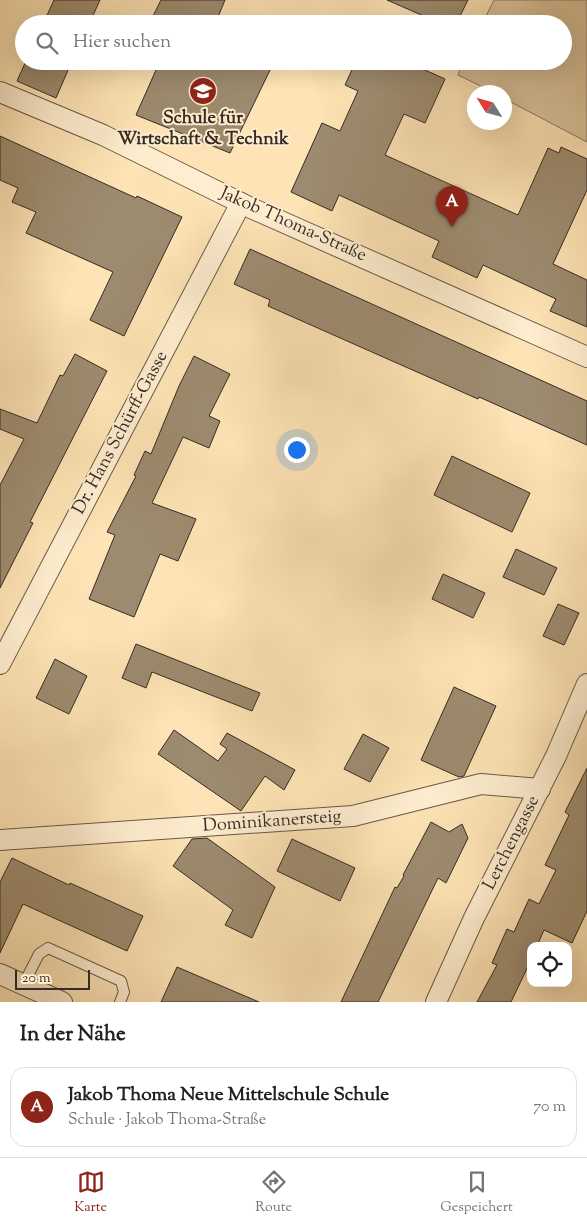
<!DOCTYPE html>
<html lang="de">
<head>
<meta charset="utf-8">
<style>
	:root { --surface:#fff; --page:#f2f2f2; --text:#202124; --muted:#757577; --line:#e0e0e0; --accent:#8f2418 }
	body { margin:0; font-family:"Sorts Mill Goudy",serif; background:var(--page); color:var(--text) }
	.controls { position:absolute; right:15px; bottom:15px; display:grid; overflow:hidden; border-radius:10px; box-shadow:0 5px 20px #0002 }
	.controls button { width:45px; height:45px; display:grid; place-items:center; padding:0; border:0; border-bottom:1px solid var(--line); background:var(--surface); color:var(--text); font:25px sans-serif }
	.compass { position:absolute; left:467px; top:85px; width:45px; height:45px; border-radius:50%; background:var(--surface); box-shadow:0 5px 20px #0002; rotate:307deg }
	.scale { position:absolute; left:15px; bottom:12px; width:75px; box-sizing:border-box; padding-left:5px; border:2px solid #362c24; border-top:0; font-size:14px; line-height:18px; white-space:nowrap; color:#362c24; -webkit-text-stroke:4px #feedcf; paint-order:stroke }
	.you { position:absolute; left:296px; top:449px; width:18px; height:18px; margin:-12px; border:4px solid #fff; border-radius:50%; background:#1a73e8; box-shadow:0 0 0 8px #1a73e833 }
	.badge { display:grid; place-items:center; width:32px; height:32px; border-radius:50%; background:var(--accent); color:#fff; font-size:16px; font-weight:700 }
	.pin { position:absolute; translate:-50% -41px; filter:drop-shadow(0 1px 2px #0008) }
	.pin::after { content:''; position:absolute; top:26px; width:18px; height:15px; background:inherit; clip-path:polygon(0 0,100% 0,50% 100%) }
	.list { margin:0; padding:0; list-style:none }
	h2 { display:flex; justify-content:space-between; align-items:center; height:65px; margin:0; padding:0 20px; font-size:21px }
	h2 small { font-size:16px; font-weight:400; color:var(--muted) }
	.list li { display:grid; grid-template-columns:32px 1fr auto; gap:15px; align-items:center; box-sizing:border-box; height:80px; margin:0 10px 10px; padding:0 10px; border:1px solid var(--line); border-radius:15px }
	.list b { display:block; font-size:19px; white-space:nowrap }
	.list p { margin:0; font-size:16px; white-space:nowrap; color:var(--muted) }
	.list em { font-size:16px; font-style:normal; color:var(--muted) }
	.icon { flex:none; width:28px; height:28px; fill:none; stroke:currentColor; stroke-width:2; stroke-linecap:round; stroke-linejoin:round }
	.map { position:relative; flex:none; width:587px; height:1002px; overflow:hidden }
	.search { position:absolute; background:var(--surface); box-shadow:0 5px 20px #0002; left:15px; right:15px; top:15px; height:55px; display:flex; align-items:center; gap:12px; box-sizing:border-box; padding:0 18px; border-radius:28px; color:var(--muted); font-size:19px }
	.sheet { height:155px; background:var(--surface) }
	nav { display:flex; justify-content:space-around; align-items:center; box-sizing:border-box; height:70px; border-top:1px solid var(--line); background:var(--surface); font-size:14px; color:var(--muted) }
	nav a { display:grid; justify-items:center; gap:2px }
	nav .on { color:var(--accent) }
	.map>svg:first-child { display:block }
	.green { fill:#dbc49c; stroke:#887860 }
	.building { fill:#9d8b6f; stroke:#362c24 }
	.lines { fill:none; stroke-linecap:round; stroke-linejoin:round }
	.service-casing { stroke:#685a48; stroke-width:12 }
	.minor-casing { stroke:#685a48; stroke-width:22 }
	.service { stroke:#feedcf; stroke-width:10 }
	.minor { stroke:#feedcf; stroke-width:20 }
	.labels { text-anchor:middle; dominant-baseline:central; stroke-width:4; stroke-linejoin:round; paint-order:stroke }
	.poi-label { font-size:18px; font-weight:bold; fill:#362c24; stroke:#feedcf }
	.street-label { font-size:18px; fill:#362c24; stroke:#feedcf }
</style>
</head>
<body>
<div class="map">
<svg width="587" height="1002" viewBox="0 0 587 1002">
	<rect width="100%" height="100%" fill="#fde3b5"/>
	<filter id="stains"><feTurbulence type="fractalNoise" baseFrequency=".004" numOctaves="4"/><feColorMatrix values="0 0 0 0 .2 0 0 0 0 .09 0 0 0 0 .02 0 0 0 .5 -.17"/></filter>
	<radialGradient id="worn" r=".72"><stop offset=".6" stop-color="#630" stop-opacity="0"/><stop offset="1" stop-color="#630" stop-opacity=".3"/></radialGradient>
	<path class="green" d="M494 0H587V142L505 99 504 92H493L458 75 463 61H563V24H482Z"/>
	<g class="building">
		<path d="M54 0H100L89 24H43Z"/>
		<path d="M161 0H225L215 24H170L153 16Z"/>
		<path d="M387 0H468L456 24H442Z"/>
		<path d="M26 61H72L56 98 17 81Z"/>
		<path d="M160 61H260L271 68 230 153 136 115Z"/>
		<path d="M356 61H405L445 79 425 123 404 114 385 155 518 215 548 148 559 153 561 147 587 159V190L553 264 587 280V327L550 311 556 299 483 265 477 278 432 257 439 241 339 195 332 211 291 192 322 123 340 131 358 91 345 85Z"/>
		<path d="M0 136 136 198 137 196 182 217 124 336 90 320 113 272 26 233 36 212 12 202 18 188 0 180Z"/>
		<path d="M250 249 587 401V445L479 397 478 399 268 306 270 300 234 284Z"/>
		<path d="M75 354 107 371 30 522 33 523 0 588V485L24 439 0 429V409L37 423 60 375 63 376Z"/>
		<path d="M194 356 230 374 209 416 220 421 209 448 183 437 152 503 196 519 178 561 160 554 134 617 89 599 115 535 107 532 136 476 134 475 145 451 151 454 179 386Z"/>
		<path d="M452 456 530 493 512 532 434 495Z"/>
		<path d="M516 549 557 568 544 595 503 577Z"/>
		<path d="M443 574 485 593 473 618 432 599Z"/>
		<path d="M558 604 579 613 564 645 543 636Z"/>
		<path d="M136 644 260 693 252 711 152 672 146 688 122 678Z"/>
		<path d="M55 659 87 676 69 714 36 698Z"/>
		<path d="M454 687 496 706 464 776 459 777 421 760Z"/>
		<path d="M174 730 218 761 227 749 220 744 227 733 295 770 284 790 265 776 241 811 158 754Z"/>
		<path d="M363 734 389 748 370 782 344 769Z"/>
		<path d="M587 768V911L572 943 544 930 537 946H531V960L511 1002H477L497 965 492 963 507 929 514 932 529 899 539 904 556 870 545 865 569 815 565 812Z"/>
		<path d="M431 822 449 832 462 824 468 838 446 883 438 878 378 1002H341L395 887 397 888 404 876 403 875Z"/>
		<path d="M207 838 275 887 252 938 225 925 233 910 173 866 192 839Z"/>
		<path d="M292 839 355 868 340 901 277 871Z"/>
		<path d="M12 858 69 885 70 883 143 916 127 951 23 904 0 953V882Z"/>
		<path d="M177 967 259 1002H161Z"/>
	</g>
	<g class="lines">
		<g class="service-casing">
			<path id="service" d="M23 985 39 954 48 948 121 981 124 992 120 1002"/>
		</g>
		<g class="minor-casing">
			<g id="minor">
				<path d="M0 92 103 135 251 208 587 357"/>
				<path d="M0 664 241 203"/>
				<path d="M0 840 353 816 481 784 540 789"/>
				<path d="M0 974 62 1002"/>
				<path d="M436 1002 474 918 556 756 587 684"/>
			</g>
		</g>
		<use href="#service" class="service"/>
		<use href="#minor" class="minor"/>
	</g>
	<defs>
		<g id="school-disc" transform="scale(1.4375)"><circle r="9.5" fill="#8f2418" stroke="#feedcf"/><path d="M0-5L7-2L0 1L-7-2ZM-4 1L0 2.5L4 1V4Q0 6-4 4Z" fill="#fff"/></g>
	</defs>
	<g fill-rule="evenodd">
		<use href="#school-disc" x="203" y="91"/>
	</g>
	<g class="labels">
		<g class="poi-label">
			<text x="203" y="119">Schule für<tspan x="203" dy="21">Wirtschaft &amp; Technik</tspan></text>
		</g>
		<g class="street-label">
			<text transform="translate(293 225) rotate(24)">Jakob Thoma-Straße</text>
			<text transform="translate(121 433) rotate(-62)">Dr. Hans Schürff-Gasse</text>
			<text transform="translate(272 822) rotate(-4)">Dominikanersteig</text>
			<text transform="translate(512 843) rotate(-63)">Lerchengasse</text>
		</g>
	</g>
	<rect width="100%" height="100%" filter="url(#stains)"/>
	<rect width="100%" height="100%" fill="url(#worn)"/>
</svg>
<div class="controls">
<button><svg class="icon" aria-label="locate" viewBox="0 0 24 24"><circle cx="12" cy="12" r="6"/><path d="M12 2v4M12 18v4M2 12h4M18 12h4"/></svg></button>
</div>
<svg class="compass" viewBox="-18 -18 36 36"><path d="M0-13l5 13h-10z" fill="#e53935"/><path d="M0 13l5-13h-10z" fill="#757577"/></svg>
<div class="scale">20 m</div>
<div class="you"></div>
<div class="pin badge" style="left:452px;top:227px">A</div>
<div class="search"><svg class="icon" aria-label="search" viewBox="0 0 24 24"><circle cx="10" cy="10" r="6"/><path d="M15 15l6 6"/></svg>Hier suchen</div>
</div>
<section class="sheet">
<h2>In der Nähe<small></small></h2>
<ul class="list">
<li><span class="badge">A</span><div><b>Jakob Thoma Neue Mittelschule Schule</b><p>Schule · Jakob Thoma-Straße</p></div><em>70 m</em></li>
</ul>
</section>
<nav>
<a class="on"><svg class="icon" aria-label="map" viewBox="0 0 24 24"><path d="M3 6l6-2 6 2 6-2v14l-6 2-6-2-6 2zM9 4v14M15 6v14"/></svg>Karte</a>
<a><svg class="icon" aria-label="directions" viewBox="0 0 24 24"><path d="M12 3l9 9-9 9-9-9zM9 14v-3h6M13 9l2 2-2 2"/></svg>Route</a>
<a><svg class="icon" aria-label="saved" viewBox="0 0 24 24"><path d="M7 4h10v16l-5-4-5 4z"/></svg>Gespeichert</a>
</nav>
</body>
</html>
